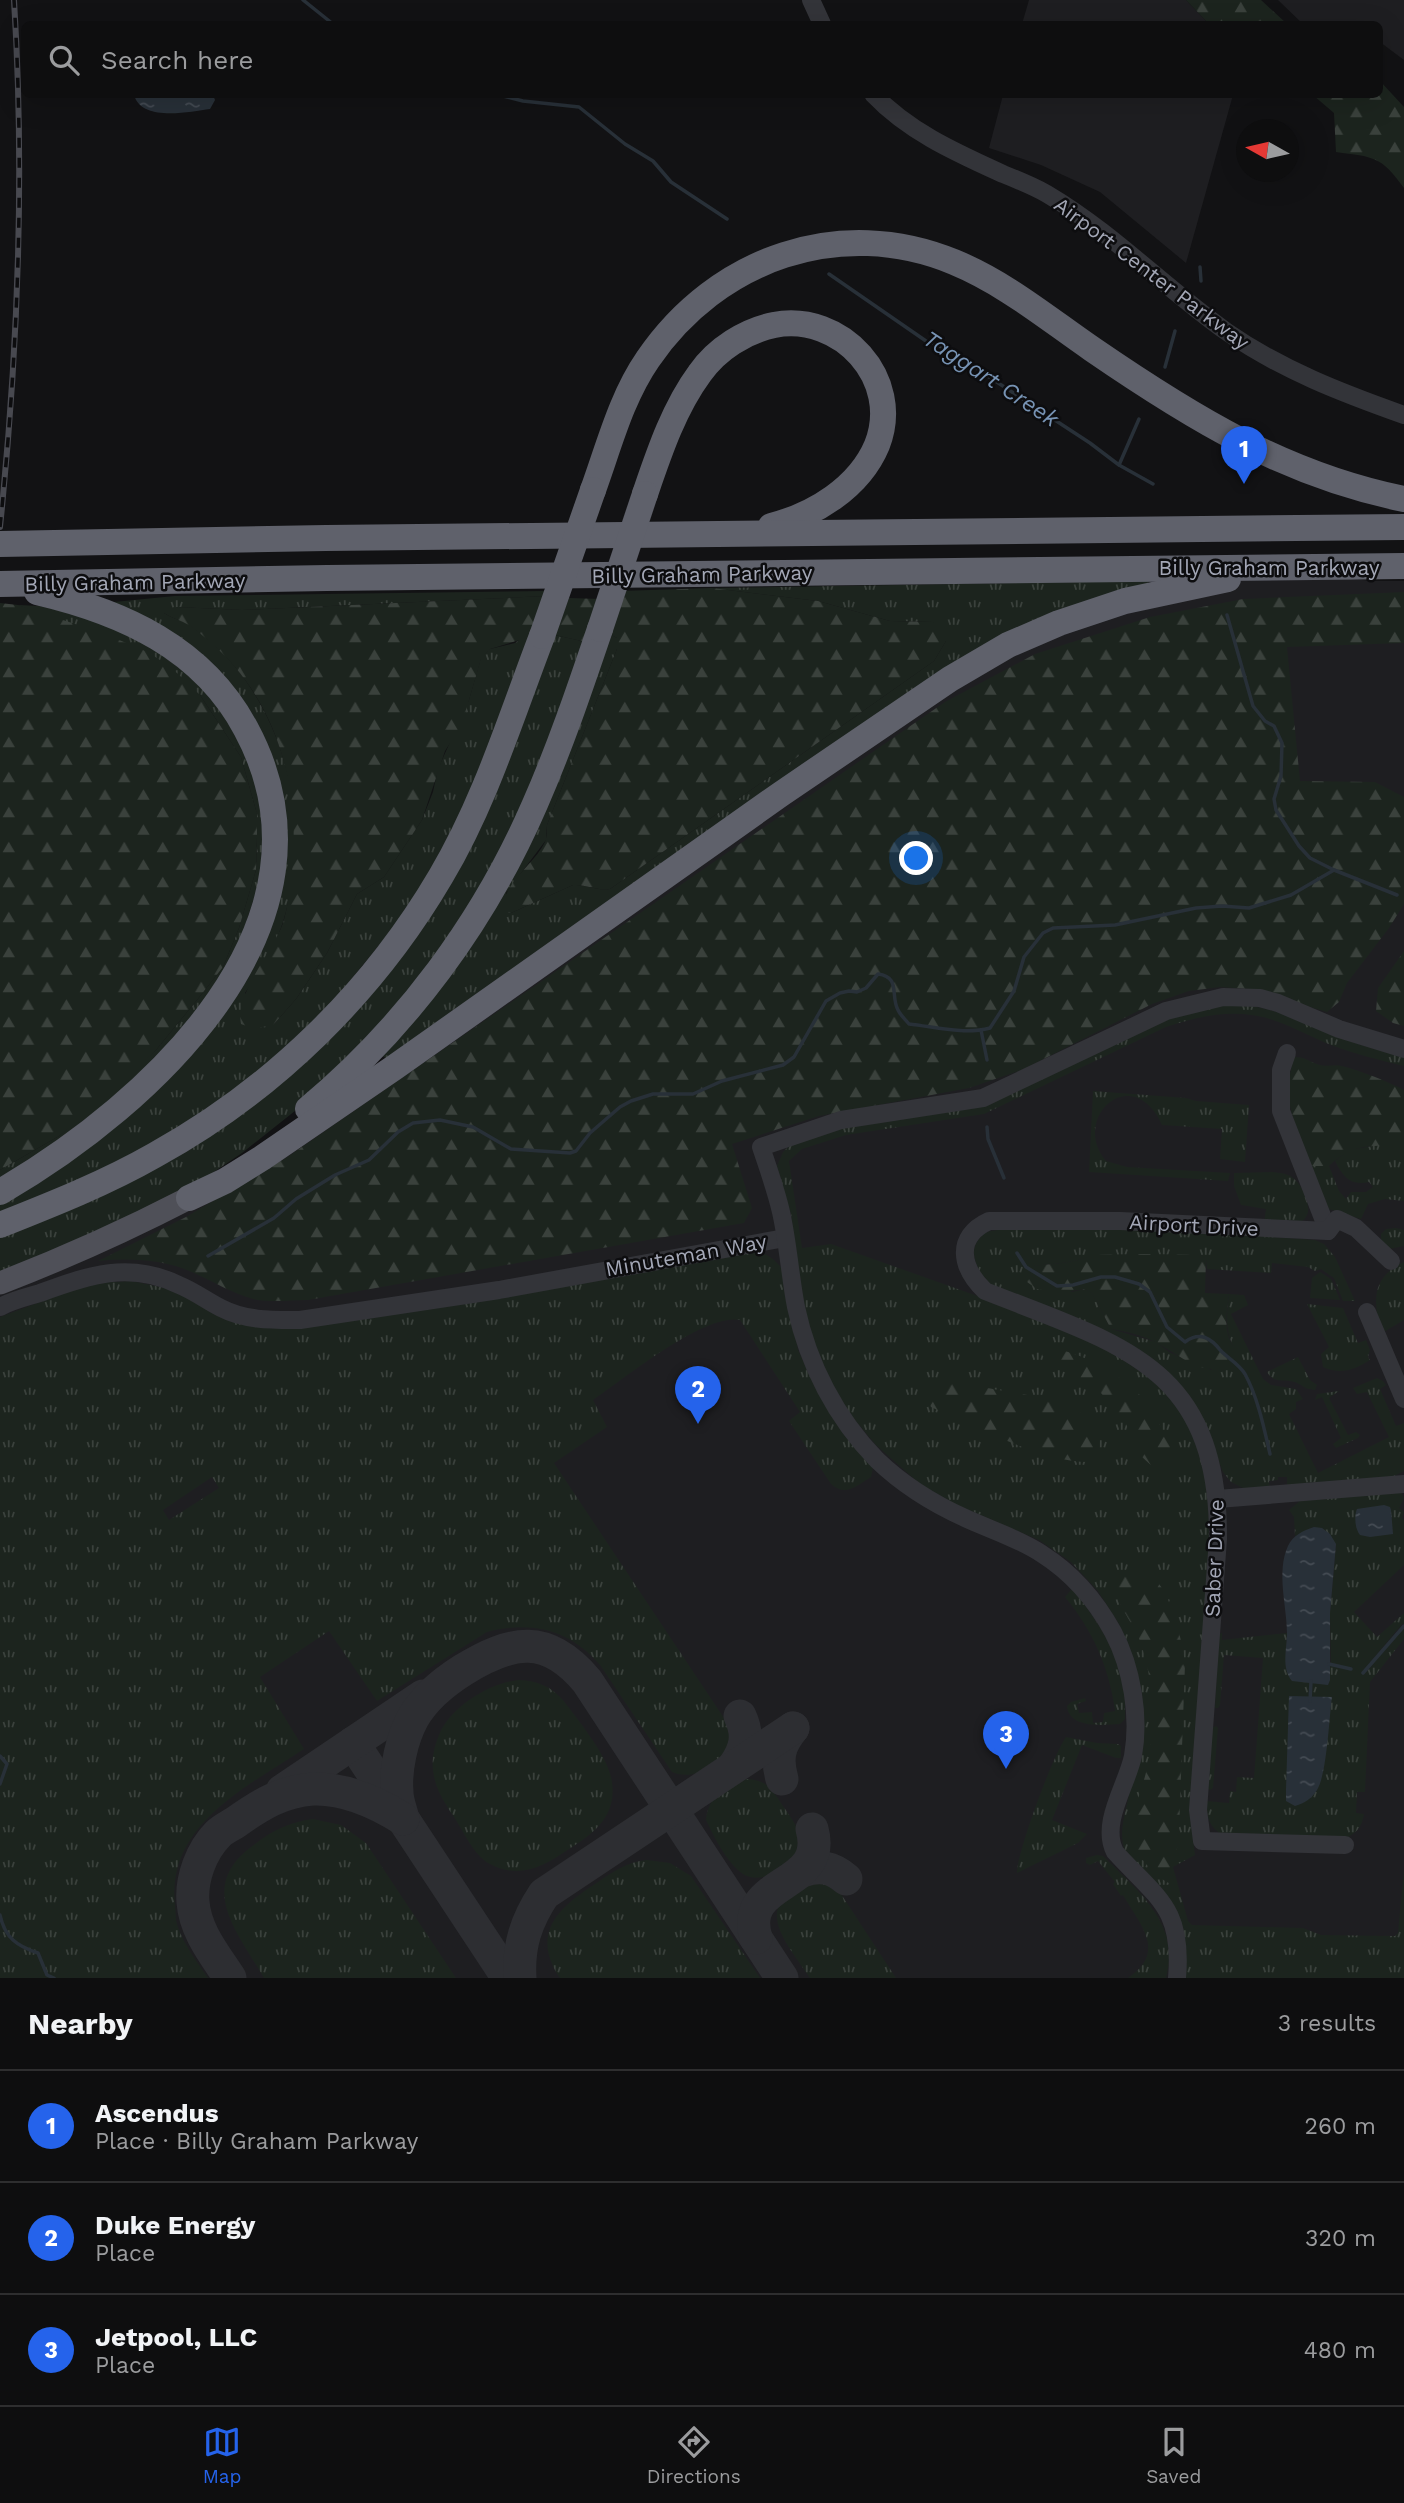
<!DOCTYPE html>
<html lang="en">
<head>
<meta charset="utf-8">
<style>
	:root { --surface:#0e0e0f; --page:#1c1c1d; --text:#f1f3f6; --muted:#9b9c9e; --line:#2e2e2f; --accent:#2563eb }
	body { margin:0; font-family:"Work Sans",sans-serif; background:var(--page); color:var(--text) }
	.compass { position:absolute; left:1236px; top:119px; width:63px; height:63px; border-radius:50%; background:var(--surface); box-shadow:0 7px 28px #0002; rotate:278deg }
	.you { position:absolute; left:917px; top:859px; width:24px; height:24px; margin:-18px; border:5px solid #fff; border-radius:50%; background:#1a73e8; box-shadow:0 0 0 10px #1a73e833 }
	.badge { display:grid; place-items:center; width:46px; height:46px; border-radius:50%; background:var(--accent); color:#fff; font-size:23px; font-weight:700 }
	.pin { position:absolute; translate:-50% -58px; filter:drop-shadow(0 2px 4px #0008) }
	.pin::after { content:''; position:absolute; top:37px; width:24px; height:21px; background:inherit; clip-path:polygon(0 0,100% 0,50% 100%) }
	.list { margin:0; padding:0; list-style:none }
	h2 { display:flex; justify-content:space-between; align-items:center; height:91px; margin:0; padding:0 28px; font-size:30px }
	h2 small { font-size:23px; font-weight:400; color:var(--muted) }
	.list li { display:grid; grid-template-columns:46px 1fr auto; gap:21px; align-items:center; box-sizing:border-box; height:112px; padding:0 28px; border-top:2px solid var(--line) }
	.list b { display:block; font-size:26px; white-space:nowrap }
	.list p { margin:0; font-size:23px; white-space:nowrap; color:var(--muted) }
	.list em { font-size:23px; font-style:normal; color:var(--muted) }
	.icon { flex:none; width:38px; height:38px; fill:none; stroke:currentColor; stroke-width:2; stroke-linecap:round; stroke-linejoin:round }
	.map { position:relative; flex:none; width:1404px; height:1978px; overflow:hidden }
	.search { position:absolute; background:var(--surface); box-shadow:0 7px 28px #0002; left:21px; right:21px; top:21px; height:77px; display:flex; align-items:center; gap:18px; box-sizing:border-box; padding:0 24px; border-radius:10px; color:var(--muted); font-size:26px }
	.sheet { height:427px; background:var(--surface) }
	nav { display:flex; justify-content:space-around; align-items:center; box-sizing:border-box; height:98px; border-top:2px solid var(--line); background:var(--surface); font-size:19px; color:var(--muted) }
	nav a { display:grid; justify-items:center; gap:4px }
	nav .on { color:var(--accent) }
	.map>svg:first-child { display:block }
	.built { fill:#1e1e21 }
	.grass { fill:url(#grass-tufts); fill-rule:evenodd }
	.forest { fill:url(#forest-firs) }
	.water { fill:url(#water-ripples) }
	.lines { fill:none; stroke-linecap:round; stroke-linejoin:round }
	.stream { stroke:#283038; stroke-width:3.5 }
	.taxiway { stroke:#2d2e32; stroke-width:33 }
	.minor { stroke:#333439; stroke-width:18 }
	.major { stroke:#4f5058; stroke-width:23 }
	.highway { stroke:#5f616b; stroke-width:26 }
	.rail-casing { stroke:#484950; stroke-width:6 }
	.rail { stroke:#0d0d0f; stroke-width:3.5; stroke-dasharray:10; stroke-linecap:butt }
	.highway-bridge { stroke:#5f616b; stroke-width:26 }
	.labels { text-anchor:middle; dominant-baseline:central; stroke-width:5; stroke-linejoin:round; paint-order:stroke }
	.street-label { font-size:21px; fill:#a3a7b6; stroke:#0d0d0f }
	.water-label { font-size:23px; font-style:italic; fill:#7793b4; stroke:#0d0d0f }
</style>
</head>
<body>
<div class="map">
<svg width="1404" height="1978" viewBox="0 0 1404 1978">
	<defs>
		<pattern id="grass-tufts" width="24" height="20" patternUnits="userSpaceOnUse" patternTransform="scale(1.75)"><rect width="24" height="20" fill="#1c241e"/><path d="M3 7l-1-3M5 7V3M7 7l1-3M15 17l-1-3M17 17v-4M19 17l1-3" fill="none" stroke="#3a413c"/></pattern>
		<pattern id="forest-firs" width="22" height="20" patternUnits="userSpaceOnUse" patternTransform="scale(1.75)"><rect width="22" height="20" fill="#1c241e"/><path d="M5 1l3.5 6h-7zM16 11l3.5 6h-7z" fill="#3a413c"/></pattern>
		<pattern id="water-ripples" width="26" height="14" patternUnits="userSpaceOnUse" patternTransform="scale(1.75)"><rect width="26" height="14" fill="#283038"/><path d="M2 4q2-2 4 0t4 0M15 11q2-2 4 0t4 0" fill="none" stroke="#444b53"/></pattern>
	</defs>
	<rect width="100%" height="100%" fill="#121214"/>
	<g class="built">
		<path d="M1029 0H1186L1209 24H1022Z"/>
		<path d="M1278 0H1404V60L1380 42V24H1303Z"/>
		<path d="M1003 95H1233L1186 263 1100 192 1041 165 989 148Z"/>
		<path d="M1295 573 1372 581H1404V1978H0V1283L189 1198 1008 645 1221 580Z"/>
	</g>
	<g class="grass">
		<path d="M1148 581V589L1056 616 387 1059 381 1055 425 999 608 633 617 638V649L547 825 546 840 506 893 511 913 573 885C587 884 596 891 610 889L934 661 946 641 933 622 890 621 818 601 712 588Z"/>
		<path d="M548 591 546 596 242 610 178 607 164 613C170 617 177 619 184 622 193 626 202 635 210 641 287 709 313 825 283 922 275 947 259 971 245 993L274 1024 296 999 327 953 357 894 384 877 422 820 433 792 438 769 469 700 481 658 490 649 515 643 535 627 460 824 402 917 331 1004 253 1078 158 1144 0 1217V1200L87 1145 269 922 259 740 115 607 114 602 175 596Z"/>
		<path d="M18 605 39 606 119 624 211 691 256 774 266 860 232 967 150 1070 0 1184V1170L59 1136 156 1050 197 1000 223 967 239 928 256 870 257 836V814L241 757 200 695 57 620Z"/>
		<path d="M555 635 586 642 528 803 436 962 320 1091 242 1153 205 1178 149 1210 0 1273V1235L76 1208 370 991Z"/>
		<path d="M1227 1004C1276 1005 1302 1023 1346 1040 1365 1047 1385 1051 1404 1056V1066C1379 1060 1355 1054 1331 1045 1305 1035 1279 1018 1251 1015 1222 1011 1193 1018 1166 1027L984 1114 846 1135 802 1149 789 1161 802 1248 831 1244 1017 1310 1095 1341 1160 1385 1187 1422 1203 1457 1209 1488 1210 1541 1191 1821 1195 1855 1173 1867 1188 1921 1192 1925 1303 1928 1321 1935 1395 1936 1398 1933 1404 1869V1978H1184C1182 1950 1186 1919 1167 1896 1154 1880 1127 1865 1123 1844 1119 1824 1129 1805 1130 1786 1133 1739 1128 1690 1127 1642L1119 1624 1098 1591 1071 1562 1039 1540 955 1504 920 1484 876 1445 849 1413 819 1360 806 1318 791 1214 777 1166 783 1152 789 1146 846 1127 974 1108 1160 1020Z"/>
		<path d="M1093 1091 1186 1098 1196 1101 1249 1105 1245 1162 1220 1159 1222 1129 1162 1125C1133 1061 1070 1117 1106 1161L1127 1167 1230 1173 1228 1181 1089 1172Z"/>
		<path d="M1379 1145H1392L1404 1158V1201L1385 1199 1368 1204 1361 1219 1329 1209 1310 1166H1329L1339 1191 1346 1199 1351 1192H1366L1373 1187 1369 1182C1350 1186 1343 1177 1335 1161L1349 1150Z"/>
		<path d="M1272 1172C1280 1173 1287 1173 1293 1178 1303 1185 1316 1213 1302 1221 1293 1226 1274 1223 1264 1223L1266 1209 1241 1205 1234 1186V1173Z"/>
		<path d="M1009 1228 1192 1231 1315 1240 1324 1244 1335 1257 1355 1301H1343L1334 1278 1321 1269 1315 1271 1308 1267 1272 1263 1271 1273 1207 1269 1206 1259 1201 1255H1093L1083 1259 1062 1263 1033 1266 1072 1292 1085 1289 1092 1293 1111 1329 1156 1342 1169 1352 1211 1370 1234 1348C1224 1329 1227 1314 1229 1294L1244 1295 1248 1305 1231 1314 1263 1379 1271 1385 1296 1389 1303 1399 1296 1402V1409L1289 1414 1318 1473 1389 1437 1367 1392 1357 1394 1353 1388 1377 1378 1383 1381 1386 1385 1380 1389 1396 1426 1404 1423V1471L1390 1478 1287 1487V1477H1278V1480L1269 1481 1270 1489 1247 1490 1231 1482 1223 1472 1209 1436 1173 1380 989 1287C978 1268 963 1250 986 1232Z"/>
		<path d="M1396 1228 1404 1230V1246L1389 1249 1381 1241V1234L1386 1229Z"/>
		<path d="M752 1252C765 1252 772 1257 781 1267L798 1350 821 1399 873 1468 871 1477C857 1486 845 1497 831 1484L789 1421 800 1412 740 1320C704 1313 624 1379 593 1400L607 1427 554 1463 728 1724C730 1731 732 1738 729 1746 721 1767 692 1781 672 1772L600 1665C570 1630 532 1620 487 1632L377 1701 329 1631 260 1677 304 1749C247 1787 166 1825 175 1905 176 1912 175 1920 178 1927 184 1945 197 1962 208 1978H0V1317L91 1283 131 1281 170 1289 255 1326ZM212 1477 219 1488 169 1520 163 1510Z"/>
		<path d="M1404 1262V1320L1382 1333C1373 1303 1370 1278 1404 1262Z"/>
		<path d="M1320 1272 1331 1279 1340 1300 1310 1298 1312 1278Z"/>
		<path d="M1307 1304 1343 1308 1358 1343 1366 1340 1370 1350 1368 1357 1370 1360C1355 1370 1340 1375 1323 1367L1321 1354 1329 1347Z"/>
		<path d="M1298 1357 1310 1380 1317 1385 1315 1390C1303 1388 1308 1389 1299 1384 1288 1377 1275 1386 1267 1372Z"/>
		<path d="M1339 1391 1329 1398 1348 1435 1356 1432 1360 1435 1358 1438 1336 1448 1333 1444 1341 1438 1322 1397 1315 1400 1317 1394Z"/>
		<path d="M1400 1490 1404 1498 1399 1508 1404 1512 1402 1518 1404 1520V1565L1354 1612 1377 1637 1404 1613V1624H1402L1362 1672 1364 1674 1404 1627V1639L1370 1682 1365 1792H1357L1356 1813 1364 1814C1362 1827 1356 1834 1344 1839L1222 1834C1208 1827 1207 1815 1206 1801L1229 1803 1230 1791 1236 1792 1237 1777 1254 1778 1263 1658 1224 1655 1220 1705 1218 1708H1215L1219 1634 1222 1633V1640L1287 1633 1286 1662 1331 1664 1330 1613 1336 1544 1313 1527 1295 1536 1294 1517 1289 1510 1300 1501Z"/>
		<path d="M1071 1590H1073C1104 1628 1128 1668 1125 1719L1120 1724C1103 1725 1069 1729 1067 1706L1071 1702 1085 1698 1086 1701 1077 1704 1079 1713 1092 1712 1093 1723 1103 1722 1104 1713 1115 1711C1109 1667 1093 1631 1065 1597Z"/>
		<path d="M519 1680C538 1681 550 1686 563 1700 578 1720 606 1754 611 1777 619 1814 596 1832 569 1849 544 1866 520 1880 490 1864 473 1855 463 1830 452 1814 434 1788 426 1765 439 1735 450 1707 491 1682 519 1680Z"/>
		<path d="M1216 1726 1218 1728 1213 1788 1210 1790 1208 1789 1212 1728Z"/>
		<path d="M1066 1737 1097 1743 1118 1744 1121 1746V1758H1116L1082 1745 1052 1820 1087 1834 1078 1843 1017 1873C1017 1852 1053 1755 1066 1737Z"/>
		<path d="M743 1779C763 1778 771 1787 781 1803 788 1814 800 1827 800 1841 799 1863 763 1887 743 1874 727 1863 714 1837 706 1820 708 1798 723 1787 743 1779Z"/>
		<path d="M313 1819 341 1825 366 1843 456 1978H264C237 1931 195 1886 255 1844 273 1830 290 1822 313 1819Z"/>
		<path d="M1097 1855 1103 1856C1136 1889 1182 1924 1166 1978H1128C1167 1952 1141 1926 1123 1895L1121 1896 1113 1884 1115 1882 1098 1861 1090 1865 1086 1863V1858Z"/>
		<path d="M647 1860 670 1863 691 1876 760 1978H560C529 1931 561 1906 598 1882 614 1871 627 1862 647 1860Z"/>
		<path d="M816 1881 825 1883 841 1894 896 1978H810C784 1940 748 1902 816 1881Z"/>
	</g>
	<g class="forest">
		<path d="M1186 0H1261L1287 24H1209Z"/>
		<path d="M1380 81 1404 107V188C1381 156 1374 157 1336 152L1334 113 1313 95 1380 94Z"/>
		<path d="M712 588 818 601 890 621 933 622 947 627 946 641 934 661 610 889C596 891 587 884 573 885L511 913 503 912C500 885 534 865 545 842 547 837 547 831 547 825L617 649V638L608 633 621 591Z"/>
		<path d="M1404 592V643L1287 647 1300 781 1375 782 1404 797V904L1389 928 1347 983 1339 1002 1327 1012 1249 989 1220 987 1189 991 1152 1004 1022 1070 969 1088 819 1116 732 1144 752 1208 744 1223 308 1300C291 1300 270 1303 253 1299 232 1293 214 1282 194 1273 163 1259 130 1258 98 1261L186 1217 289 1156 945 702 1035 654 1150 617 1243 599Z"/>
		<path d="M546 596 535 627 526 638 490 649 481 659 462 724 445 751 422 820 384 877 357 894 327 953 296 999 274 1024 255 1029 241 1024C235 992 272 954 283 923 288 907 290 888 292 871 301 786 276 698 209 641 201 634 192 626 183 622 177 619 170 617 164 613L165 610 178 607 242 610Z"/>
		<path d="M569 598 601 599 586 642 555 635Z"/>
		<path d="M0 603 18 605 105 634 150 653 177 673 200 695 241 757 257 814V836L256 870 239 928 223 967 197 1000 156 1050 108 1096 59 1136 0 1170Z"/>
		<path d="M1404 951V1026L1393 1023 1376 1011 1378 988Z"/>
		<path d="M1294 1057C1307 1057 1309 1062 1320 1065 1327 1067 1335 1064 1342 1066 1361 1071 1387 1081 1404 1090V1158L1392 1146C1365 1145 1349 1147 1329 1166H1310C1295 1124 1281 1102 1294 1057Z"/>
		<path d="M1144 1254 1201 1255 1206 1259 1205 1293 1229 1294C1226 1319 1222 1335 1240 1355 1209 1387 1184 1356 1153 1341 1140 1335 1125 1331 1111 1329L1092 1293 1085 1289 1057 1293 1037 1289 1027 1282 1024 1273 1033 1266 1063 1263 1083 1259 1092 1255Z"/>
		<path d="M1044 1348C1078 1348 1131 1379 1150 1407 1160 1423 1168 1443 1177 1460L1169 1471 1154 1468 1141 1456 1126 1424 1097 1388 1048 1361 1042 1355Z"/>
		<path d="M943 1380 1055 1400 1085 1415 1100 1436 1099 1453 1090 1462C1045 1463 974 1426 931 1407L926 1397 931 1386Z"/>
		<path d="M1129 1568C1140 1571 1151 1575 1159 1584 1172 1600 1183 1643 1185 1664L1179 1832 1177 1849 1170 1866 1173 1882 1171 1884C1161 1880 1153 1872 1146 1864 1118 1828 1139 1806 1147 1768 1151 1749 1153 1729 1152 1710 1152 1686 1147 1658 1138 1636 1132 1622 1112 1597 1115 1582 1116 1575 1123 1572 1129 1568Z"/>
	</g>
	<g class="water">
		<path d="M134 95H213L215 100 210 109C188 112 142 122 134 95Z"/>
		<path d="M1384 1505 1390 1507 1391 1510 1393 1534 1370 1537 1360 1535C1355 1529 1354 1516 1357 1509Z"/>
		<path d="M1314 1527 1322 1528 1330 1534 1336 1544 1330 1613V1680L1328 1685 1292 1681C1281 1668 1287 1649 1287 1633 1287 1606 1276 1572 1288 1546 1293 1535 1303 1531 1314 1527Z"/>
		<path d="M1289 1696 1332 1697C1329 1718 1327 1774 1317 1790 1311 1799 1305 1803 1295 1806L1286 1801V1790Z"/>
	</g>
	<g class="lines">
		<g class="stream">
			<path d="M303 0 333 24"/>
			<path d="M495 94 523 101 579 107 625 144 653 161 671 182 727 219"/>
			<path d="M1200 267 1201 281"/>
			<path d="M829 274 926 341 956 353 989 377 1090 443 1119 465 1153 484"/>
			<path d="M1165 367 1175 331"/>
			<path d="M1119 465 1139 419"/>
			<path d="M1227 615 1253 706 1265 721 1274 726 1282 743 1281 776 1274 799 1276 810 1299 846 1310 858 1334 870 1397 895"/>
			<path d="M981 1030 987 1060"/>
			<path d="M987 1127 988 1139 1004 1178"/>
			<path d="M1017 1253 1026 1267 1057 1286 1073 1285 1101 1277H1115L1139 1284 1150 1292 1167 1327 1185 1342C1200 1331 1211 1338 1221 1351 1229 1359 1239 1364 1245 1374 1258 1398 1264 1428 1270 1454"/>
			<path d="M208 1256 274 1218 296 1199 335 1175 369 1160 398 1132 413 1123 440 1120 473 1127 511 1149 570 1153 576 1151 590 1133 620 1107 631 1101 653 1094H693L722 1081 783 1065 794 1057 826 1001 840 993 849 991 857 992 866 988 878 974C901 977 890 995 898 1010 900 1015 906 1020 909 1024 936 1027 964 1035 990 1028L1014 991 1024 957 1043 933 1053 928 1115 925 1196 908 1222 906 1249 908 1291 895 1334 870"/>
			<path d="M1329 1664 1351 1669"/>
			<path d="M1363 1673 1404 1626"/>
			<path d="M1310 1701 1311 1681"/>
			<path d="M0 1756 7 1764 0 1784"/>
			<path d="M0 1915C5 1938 17 1946 38 1953L47 1975 54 1978"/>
		</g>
		<g class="taxiway">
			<path d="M353 1743 508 1978"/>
			<path d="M734 1766C746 1749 749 1735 740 1716"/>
			<path d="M782 1779C776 1758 779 1745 793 1728"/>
			<path d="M282 1791 423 1696"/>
			<path d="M403 1819C401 1810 397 1801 397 1792 395 1769 402 1738 413 1718 425 1697 444 1682 463 1670 512 1640 547 1633 587 1681L782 1978"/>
			<path d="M802 1871C820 1865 832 1867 846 1879"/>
			<path d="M756 1938C738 1877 829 1890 812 1829"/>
			<path d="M230 1978C215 1955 195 1931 193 1902 191 1879 201 1851 218 1834 223 1829 230 1826 236 1822 260 1805 282 1791 313 1789 345 1788 376 1802 403 1819"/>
			<path d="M520 1978C518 1946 526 1921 544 1894L793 1728"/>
		</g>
		<g class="minor">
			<path d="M811 0 822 24"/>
			<path d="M873 94C909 132 957 153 1003 174 1018 180 1033 186 1047 194 1113 233 1165 288 1227 332 1282 370 1342 393 1404 415"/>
			<path d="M1287 1053 1281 1070V1111L1328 1231"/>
			<path d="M0 1307C13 1300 27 1297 40 1293 88 1275 130 1261 179 1285 194 1291 207 1301 221 1308 246 1321 273 1320 300 1320L499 1290 785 1238"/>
			<path d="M1367 1312 1404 1399"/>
			<path d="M1218 1499 1404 1484"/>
			<path d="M1345 1845 1202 1841 1198 1810 1218 1539C1219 1366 1122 1345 985 1291 961 1268 954 1237 989 1221H1120L1328 1231 1337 1219 1356 1228 1391 1261"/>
			<path d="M1177 1978C1183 1908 1158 1899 1115 1852 1100 1823 1127 1785 1133 1756 1140 1716 1132 1668 1113 1632 1096 1601 1072 1573 1042 1554 1018 1538 991 1530 965 1518 934 1504 902 1484 877 1460 836 1418 808 1364 796 1307 790 1276 788 1243 781 1212 776 1190 768 1168 761 1147L841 1120 983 1098 1166 1011 1223 997 1260 998 1278 1003 1339 1029 1404 1049"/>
		</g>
		<path class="major" d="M0 1283C65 1258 127 1230 189 1198"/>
		<g class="highway">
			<path d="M593 490C609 446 621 398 648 359 717 258 840 215 954 262 1005 283 1047 318 1092 349 1191 417 1285 475 1404 499"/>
			<path d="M645 494C659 453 674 408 700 373 717 349 745 331 774 325 841 312 903 379 877 445 859 488 814 515 771 526"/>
			<path d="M0 544 326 538 1404 527"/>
			<path d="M0 584 327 578 1404 566"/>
			<path d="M308 1109C406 1027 484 922 535 804 560 747 580 688 600 629"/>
			<path d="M0 1192C152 1104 350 922 246 729 203 648 123 612 37 592"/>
			<path d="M189 1198 225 1181 262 1158 395 1067 781 794 950 679 1008 645 1059 623 1125 601 1228 579"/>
			<path d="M0 1225C53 1204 106 1183 155 1155 273 1090 373 992 441 876 485 802 511 717 542 636"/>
		</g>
		<g class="rail-casing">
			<path id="rail" d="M0 527C18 352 25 176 14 0"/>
		</g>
		<use href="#rail" class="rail"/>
		<g class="highway-bridge">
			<path d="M600 629 645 494"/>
			<path d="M542 636 593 490"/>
		</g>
	</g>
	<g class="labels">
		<g class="street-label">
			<text transform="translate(1152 273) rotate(37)">Airport Center Parkway</text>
			<text x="1269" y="567">Billy Graham Parkway</text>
			<text transform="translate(702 574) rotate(-1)">Billy Graham Parkway</text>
			<text transform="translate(135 582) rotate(-1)">Billy Graham Parkway</text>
			<text transform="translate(1194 1225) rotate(3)">Airport Drive</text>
			<text transform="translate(686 1255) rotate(-10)">Minuteman Way</text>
			<text transform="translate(1214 1558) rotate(-88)">Saber Drive</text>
		</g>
		<g class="water-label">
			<text transform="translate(991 379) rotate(33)">Taggart Creek</text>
		</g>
	</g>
</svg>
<svg class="compass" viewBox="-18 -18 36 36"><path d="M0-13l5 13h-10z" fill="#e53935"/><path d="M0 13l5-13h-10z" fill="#9b9c9e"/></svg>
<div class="you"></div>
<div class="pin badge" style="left:1244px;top:484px">1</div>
<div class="pin badge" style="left:698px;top:1424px">2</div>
<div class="pin badge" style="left:1006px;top:1769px">3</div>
<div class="search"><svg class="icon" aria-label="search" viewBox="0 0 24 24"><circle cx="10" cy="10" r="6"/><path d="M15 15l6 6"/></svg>Search here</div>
</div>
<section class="sheet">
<h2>Nearby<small>3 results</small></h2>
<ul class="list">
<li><span class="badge">1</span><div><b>Ascendus</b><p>Place · Billy Graham Parkway</p></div><em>260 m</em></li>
<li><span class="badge">2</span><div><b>Duke Energy</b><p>Place</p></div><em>320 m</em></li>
<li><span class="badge">3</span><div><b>Jetpool, LLC</b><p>Place</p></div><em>480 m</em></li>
</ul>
</section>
<nav>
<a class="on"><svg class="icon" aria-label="map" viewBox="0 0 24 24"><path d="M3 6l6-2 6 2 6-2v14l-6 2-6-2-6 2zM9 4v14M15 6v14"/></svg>Map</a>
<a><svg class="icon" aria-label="directions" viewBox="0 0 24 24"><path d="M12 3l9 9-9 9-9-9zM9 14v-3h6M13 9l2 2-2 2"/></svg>Directions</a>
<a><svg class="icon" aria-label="saved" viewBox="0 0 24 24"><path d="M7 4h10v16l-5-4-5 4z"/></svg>Saved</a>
</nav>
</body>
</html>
